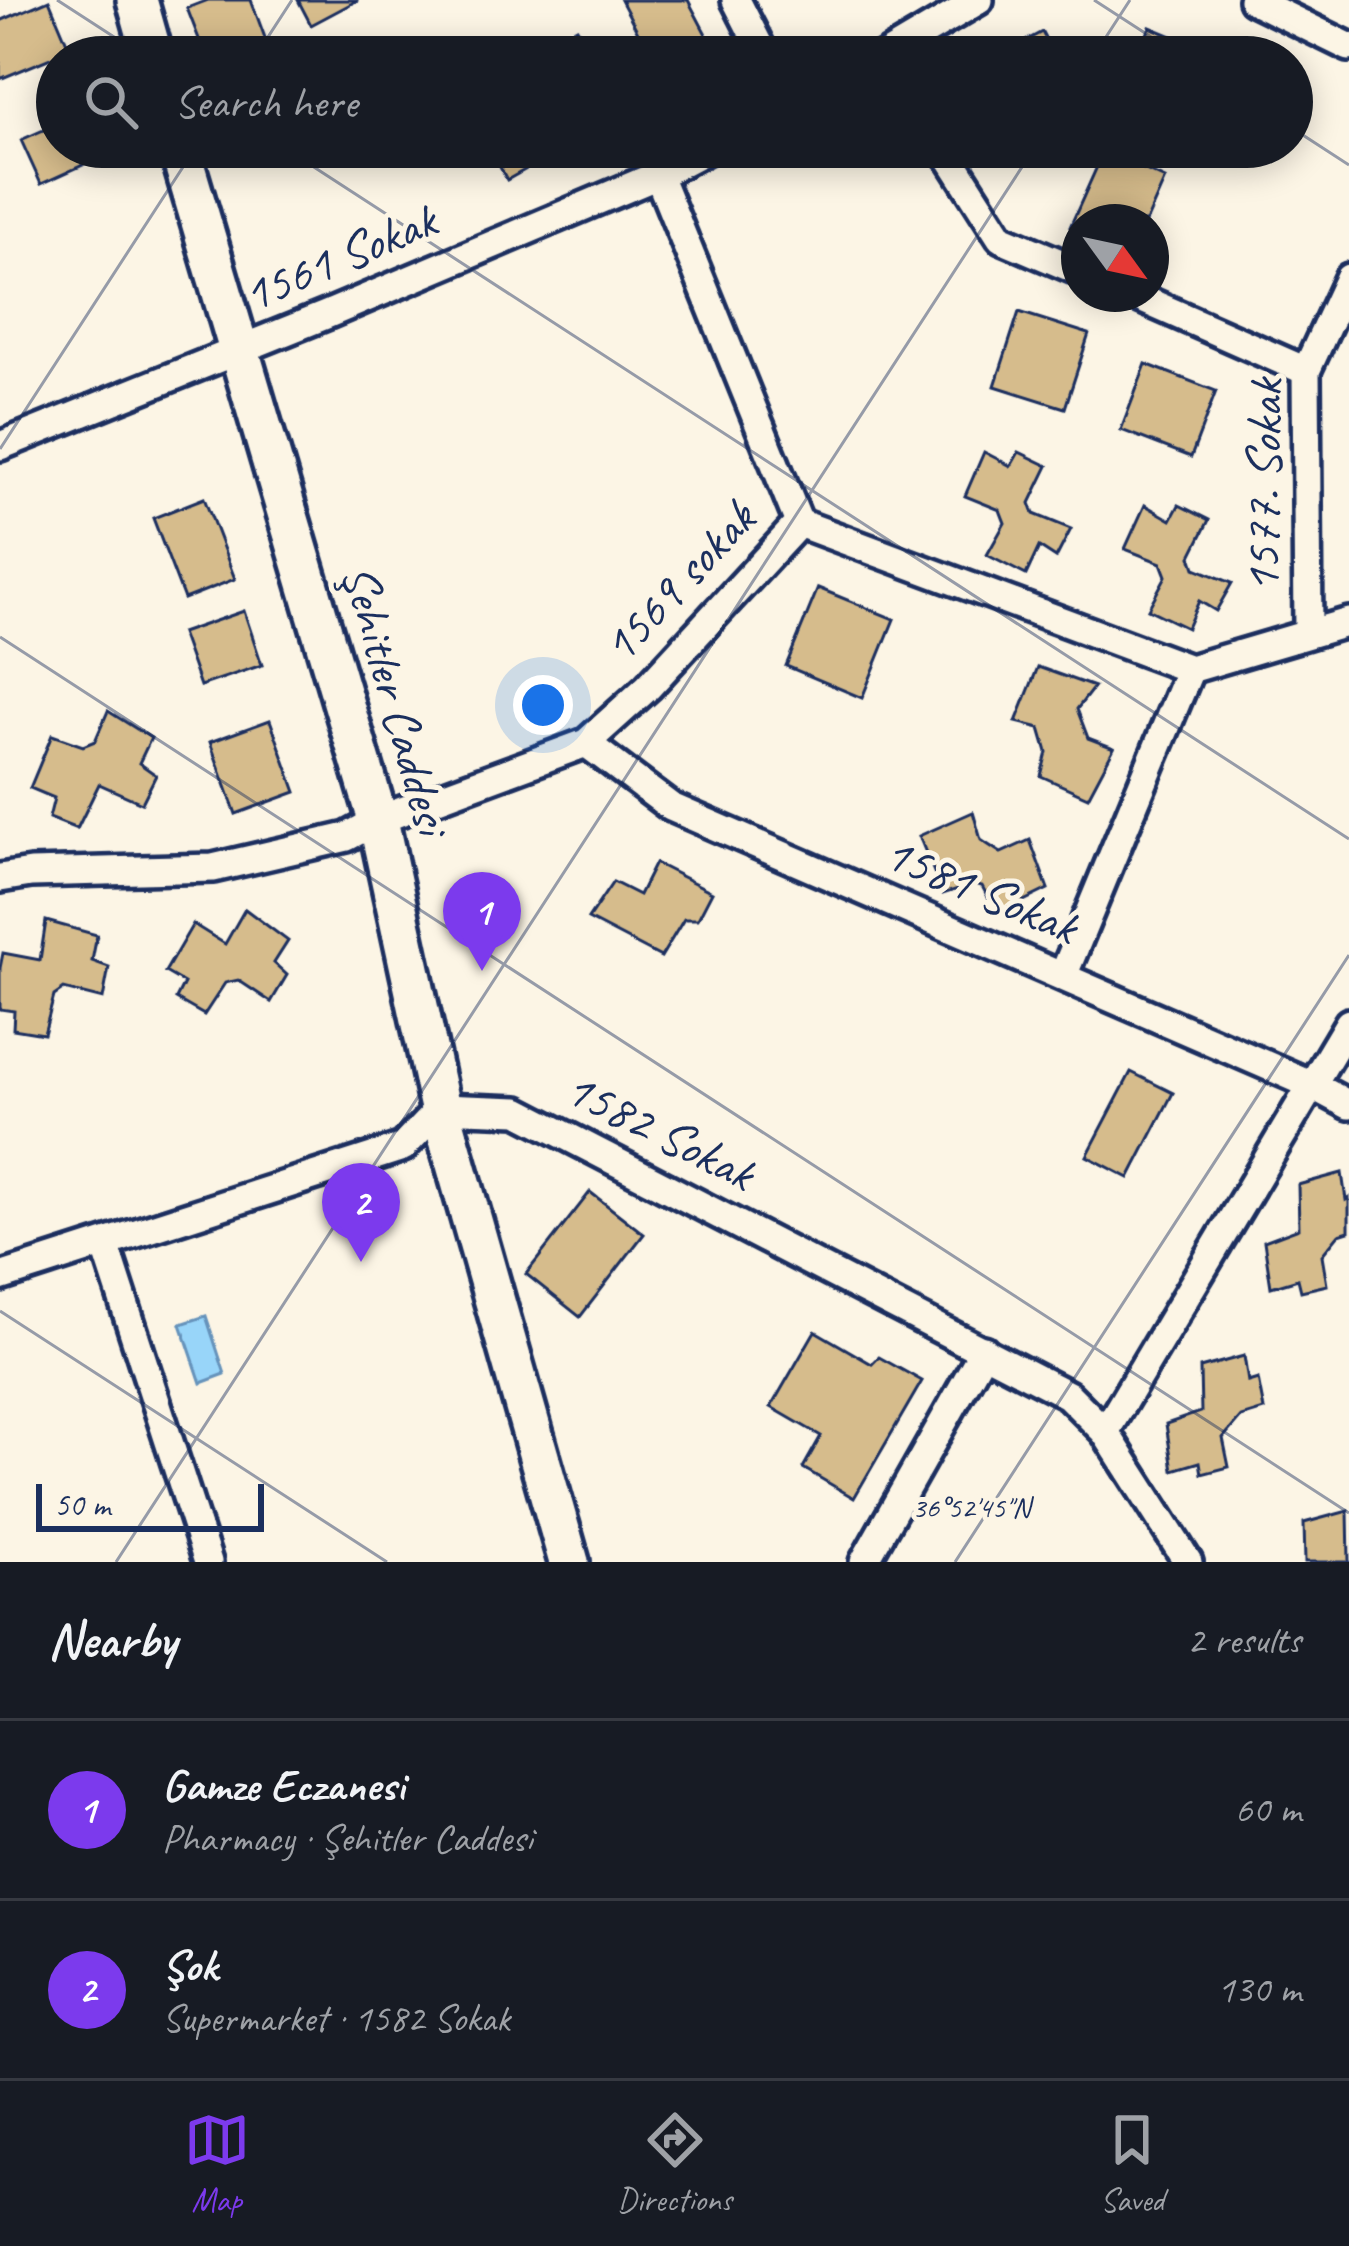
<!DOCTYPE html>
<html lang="en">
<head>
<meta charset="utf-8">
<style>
	:root { --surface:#171b24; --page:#20242c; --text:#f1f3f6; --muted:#9ea1a6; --line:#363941; --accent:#7c3aed }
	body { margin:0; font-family:Caveat,sans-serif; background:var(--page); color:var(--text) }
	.compass { position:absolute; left:1061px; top:204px; width:108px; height:108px; border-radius:50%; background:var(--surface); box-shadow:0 6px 30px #0003; rotate:123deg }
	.scale { position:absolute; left:36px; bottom:30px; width:228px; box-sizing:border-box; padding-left:12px; border:6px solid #1b2f5e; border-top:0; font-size:33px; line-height:42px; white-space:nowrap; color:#1b2f5e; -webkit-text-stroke:9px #fcf5e5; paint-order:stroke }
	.you { position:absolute; left:543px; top:705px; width:42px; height:42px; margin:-30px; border:9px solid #fff; border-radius:50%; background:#1a73e8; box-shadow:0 0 0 18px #1a73e833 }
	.badge { display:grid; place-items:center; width:78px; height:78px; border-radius:50%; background:var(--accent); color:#fff; font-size:39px; font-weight:700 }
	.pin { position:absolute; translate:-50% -99px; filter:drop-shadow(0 3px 6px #0008) }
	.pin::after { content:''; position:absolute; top:63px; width:42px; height:36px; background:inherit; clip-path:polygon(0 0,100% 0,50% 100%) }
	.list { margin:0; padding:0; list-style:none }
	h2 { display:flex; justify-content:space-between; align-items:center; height:156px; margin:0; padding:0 48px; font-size:51px }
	h2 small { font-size:39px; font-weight:400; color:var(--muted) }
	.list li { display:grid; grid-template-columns:78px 1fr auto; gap:36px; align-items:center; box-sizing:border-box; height:180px; padding:0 48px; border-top:3px solid var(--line) }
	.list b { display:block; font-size:45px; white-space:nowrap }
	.list p { margin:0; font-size:39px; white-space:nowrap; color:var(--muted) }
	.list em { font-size:39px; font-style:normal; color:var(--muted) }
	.icon { flex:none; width:66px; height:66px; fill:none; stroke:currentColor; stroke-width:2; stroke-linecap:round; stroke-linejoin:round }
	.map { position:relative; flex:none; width:1349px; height:1562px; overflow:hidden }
	.search { position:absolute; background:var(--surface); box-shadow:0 6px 30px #0003; left:36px; right:36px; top:36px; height:132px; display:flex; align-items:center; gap:30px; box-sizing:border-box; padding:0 42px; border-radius:66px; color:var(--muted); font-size:45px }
	.sheet { height:516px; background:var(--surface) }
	nav { display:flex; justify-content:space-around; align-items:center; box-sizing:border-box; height:168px; border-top:3px solid var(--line); background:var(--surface); font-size:33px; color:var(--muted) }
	nav a { display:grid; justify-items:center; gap:6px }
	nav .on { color:var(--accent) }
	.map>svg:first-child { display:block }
	.water { fill:#98d5f9; stroke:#6693bb; stroke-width:3 }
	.building { fill:#d6bc8c; stroke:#1b2f5e; stroke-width:3 }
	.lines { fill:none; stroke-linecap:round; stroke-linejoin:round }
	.street-casing { stroke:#1b2f5e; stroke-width:36 }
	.secondary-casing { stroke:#1b2f5e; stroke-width:48 }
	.street { stroke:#fcf5e5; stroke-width:27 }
	.secondary { stroke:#fcf5e5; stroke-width:39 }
	.ticks { fill:none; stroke:#1b2f5e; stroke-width:3; stroke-opacity:0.45 }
	.labels { text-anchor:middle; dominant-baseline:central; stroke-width:10; stroke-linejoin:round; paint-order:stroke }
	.street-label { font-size:51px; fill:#1b2f5e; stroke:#fcf5e5 }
	.ticks-label { font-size:30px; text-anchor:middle; fill:#1b2f5e; stroke:#fcf5e5; stroke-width:10; stroke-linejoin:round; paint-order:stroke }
</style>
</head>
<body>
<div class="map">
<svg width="1349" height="1562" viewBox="0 0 1349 1562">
	<rect width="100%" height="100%" fill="#fcf5e5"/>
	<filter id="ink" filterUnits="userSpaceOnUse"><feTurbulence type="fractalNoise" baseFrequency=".00833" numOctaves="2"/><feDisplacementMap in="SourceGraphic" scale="24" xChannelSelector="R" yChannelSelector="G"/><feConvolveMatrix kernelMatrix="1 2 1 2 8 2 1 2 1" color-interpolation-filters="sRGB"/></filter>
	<g filter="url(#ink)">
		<path class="water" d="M206 1316 225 1374 201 1383 181 1324Z"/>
		<g class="building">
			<path d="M49 0 70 50 0 79V21Z"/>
			<path d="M208 0H251L271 54 265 57H206L187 8Z"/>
			<path d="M298 0H358L311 25Z"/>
			<path d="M621 0H688L718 57H651Z"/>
			<path d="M1150 27 1218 55 1217 57H1138Z"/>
			<path d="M577 28 593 57H527L526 55Z"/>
			<path d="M1042 32 1055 57H995Z"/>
			<path d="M483 42 491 57H454Z"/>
			<path d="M57 124V147H103L107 154 41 184 21 140Z"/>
			<path d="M489 147H540L546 158 507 180Z"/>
			<path d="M573 147H603L580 160Z"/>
			<path d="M1104 151 1165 179 1146 222H1079V231L1070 227Z"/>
			<path d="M1019 312 1089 334 1065 408 995 386Z"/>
			<path d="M1146 364 1216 391 1191 457 1121 430Z"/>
			<path d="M984 452 1011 466 1019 452 1048 466 1030 503 1034 514 1071 529 1056 558 1039 547 1026 575 987 555 1005 523 1000 510 965 496Z"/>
			<path d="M204 498 235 579 184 599 153 518Z"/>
			<path d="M1145 505 1171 520 1179 505 1209 520 1191 556 1195 568 1232 583 1216 611 1199 601 1187 628 1148 609 1166 576 1161 563 1125 549Z"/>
			<path d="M818 588 894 619 862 698 786 666Z"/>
			<path d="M244 611 262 665 200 686 181 633Z"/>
			<path d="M1038 667 1094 687 1077 709 1088 738 1114 748 1088 797 1041 776 1047 752 1040 728 1016 722Z"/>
			<path d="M108 711 151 738 139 763 156 775 142 803 99 784 77 829 49 818 54 798 30 788 52 735 83 746 95 741Z"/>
			<path d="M270 720 296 792 236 814 210 742Z"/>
			<path d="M973 812 981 840 1001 853 1030 840 1048 889 997 914 982 886 973 884 943 894 919 836Z"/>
			<path d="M655 863 712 892 698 919H684L661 957 588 919 613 882 639 895Z"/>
			<path d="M245 909 288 941 274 963 287 975 271 1002 238 980 225 983 204 1015 176 999 184 983 165 972 193 924 225 944Z"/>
			<path d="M46 921 97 935 92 961 109 967 103 999 64 989 54 996 44 1034 13 1029 14 1011 0 1009V968L3 953 40 960Z"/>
			<path d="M1131 1072 1173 1093 1129 1178 1087 1156Z"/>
			<path d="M1342 1173 1346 1200 1349 1198V1231L1339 1234 1322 1255 1327 1285 1301 1291 1298 1279 1271 1287 1264 1241 1299 1228 1298 1185Z"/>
			<path d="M590 1192 644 1234 580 1317 526 1274Z"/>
			<path d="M815 1331 872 1364 879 1357 922 1381 854 1498 803 1468 821 1436 771 1407Z"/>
			<path d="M1244 1356 1248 1382 1258 1379 1264 1410 1241 1417 1223 1438 1229 1467 1202 1474 1200 1462 1173 1470 1166 1424 1201 1412 1200 1368Z"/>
			<path d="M1348 1511 1349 1562H1305L1304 1523Z"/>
		</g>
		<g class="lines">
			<g class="street-casing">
				<g id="street">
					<path d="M736 0 765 57"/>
					<path d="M1253 0 1349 47"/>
					<path d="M883 57 979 0"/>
					<path d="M943 147 1001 238 1079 271"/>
					<path d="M1131 294 1306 371"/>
					<path d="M0 446 326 315 658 175 711 147"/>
					<path d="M799 523 1190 669 1349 622"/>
					<path d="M1308 632 1306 371 1349 278"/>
					<path d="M586 743 671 807 1310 1084 1349 1105"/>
					<path d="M0 878 31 873 213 868 347 837 378 820 586 743 648 687 799 523 658 175"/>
					<path d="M1063 976 1190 669"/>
					<path d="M105 1244 208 1562"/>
					<path d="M0 1277 403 1147 440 1108 518 1111 1068 1395 1105 1432 1188 1562"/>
					<path d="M1105 1432 1349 1023"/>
					<path d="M864 1562 984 1350"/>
				</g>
			</g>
			<g class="secondary-casing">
				<g id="secondary">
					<path d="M137 0 153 57"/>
					<path d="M179 147 378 820 440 1108 569 1562"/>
				</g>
			</g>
			<use href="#street" class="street"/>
			<use href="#secondary" class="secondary"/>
		</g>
	</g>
	<path class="ticks" d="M57 0 145 57M1094 0 1182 57M255 57 292 0M1093 57 1130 0M1292 128 1349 165M283 147 1349 839M0 449 196 147M0 637 1349 1513M0 1311 387 1562M116 1562 1035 147M955 1562 1349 955"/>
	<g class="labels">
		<g class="street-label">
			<text transform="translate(339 257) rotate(-23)">1561 Sokak</text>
			<text transform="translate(1263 486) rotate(-89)">1577. Sokak</text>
			<text transform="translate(678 582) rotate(-47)">1569 sokak</text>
			<text transform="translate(396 699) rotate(74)">Şehitler Caddesi</text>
			<text transform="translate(981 889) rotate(23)">1581 Sokak</text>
			<text transform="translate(660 1130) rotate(27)">1582 Sokak</text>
		</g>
	</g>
	<g class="ticks-label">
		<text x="971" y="1517">36°52'45"N</text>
	</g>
</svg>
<svg class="compass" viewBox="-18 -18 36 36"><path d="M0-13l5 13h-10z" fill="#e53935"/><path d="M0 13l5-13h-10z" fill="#9ea1a6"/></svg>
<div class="scale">50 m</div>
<div class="you"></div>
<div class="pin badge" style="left:482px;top:971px">1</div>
<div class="pin badge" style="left:361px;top:1262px">2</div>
<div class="search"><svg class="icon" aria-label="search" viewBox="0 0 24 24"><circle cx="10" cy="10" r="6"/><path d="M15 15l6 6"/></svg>Search here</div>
</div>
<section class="sheet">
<h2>Nearby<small>2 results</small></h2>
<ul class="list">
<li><span class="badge">1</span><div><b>Gamze Eczanesi</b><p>Pharmacy · Şehitler Caddesi</p></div><em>60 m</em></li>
<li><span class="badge">2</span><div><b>Şok</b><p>Supermarket · 1582 Sokak</p></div><em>130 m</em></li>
</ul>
</section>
<nav>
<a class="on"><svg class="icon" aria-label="map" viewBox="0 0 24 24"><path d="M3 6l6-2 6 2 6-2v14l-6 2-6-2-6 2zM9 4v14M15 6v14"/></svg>Map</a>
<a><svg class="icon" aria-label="directions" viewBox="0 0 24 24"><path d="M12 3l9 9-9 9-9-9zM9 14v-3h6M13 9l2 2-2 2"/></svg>Directions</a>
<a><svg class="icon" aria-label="saved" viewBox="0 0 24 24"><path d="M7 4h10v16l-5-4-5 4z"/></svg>Saved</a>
</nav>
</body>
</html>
